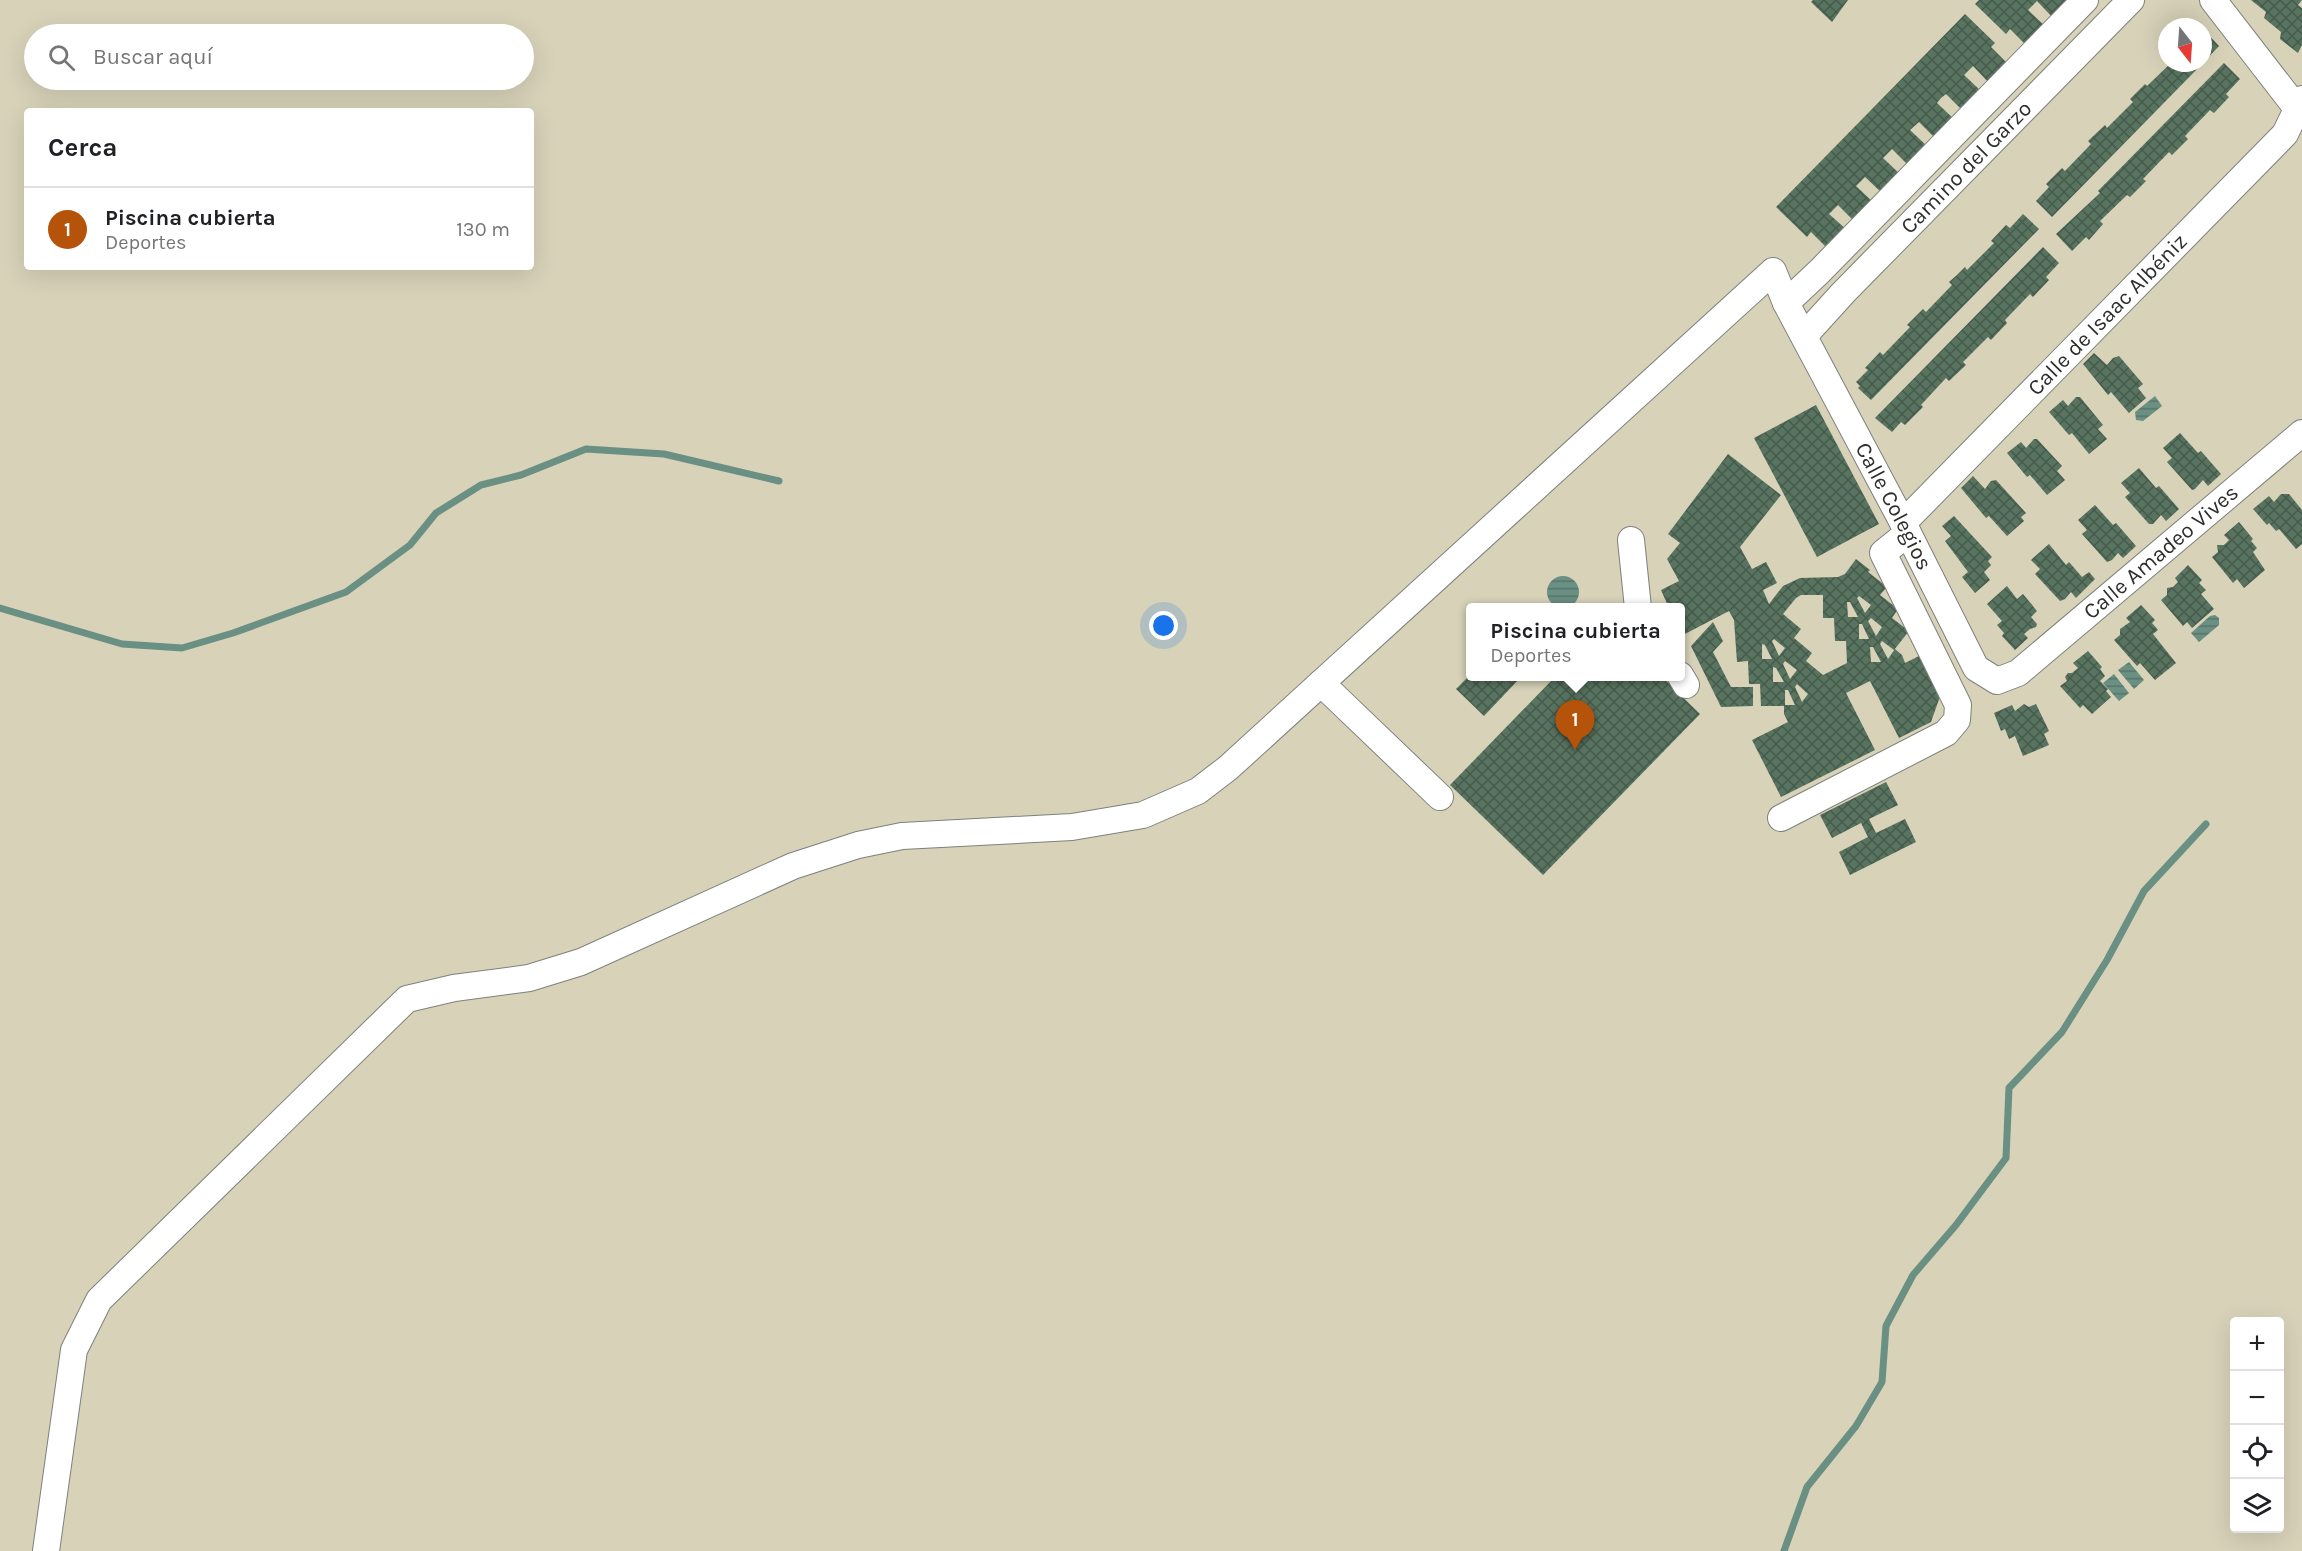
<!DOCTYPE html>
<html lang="es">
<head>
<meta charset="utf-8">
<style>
	:root { --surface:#fff; --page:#f6f6f6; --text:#202124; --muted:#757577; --line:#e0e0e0; --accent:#b45309 }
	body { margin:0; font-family:Karla,sans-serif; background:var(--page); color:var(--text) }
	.controls { position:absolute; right:18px; bottom:18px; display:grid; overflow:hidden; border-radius:6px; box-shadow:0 6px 24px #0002 }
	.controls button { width:54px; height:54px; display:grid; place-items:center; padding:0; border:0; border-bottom:2px solid var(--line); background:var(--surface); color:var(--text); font:30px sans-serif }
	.compass { position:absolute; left:2158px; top:18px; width:54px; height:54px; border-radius:50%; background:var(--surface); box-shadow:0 6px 24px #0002; rotate:163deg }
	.you { position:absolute; left:1164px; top:626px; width:21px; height:21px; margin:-15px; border:4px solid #fff; border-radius:50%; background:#1a73e8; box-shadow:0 0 0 9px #1a73e833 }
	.badge { display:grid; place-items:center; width:39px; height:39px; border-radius:50%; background:var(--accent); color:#fff; font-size:20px; font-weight:700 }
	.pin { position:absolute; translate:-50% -50px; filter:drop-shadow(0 2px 3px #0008) }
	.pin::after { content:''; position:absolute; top:32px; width:21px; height:18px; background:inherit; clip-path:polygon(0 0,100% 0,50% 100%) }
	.popup { position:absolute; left:1466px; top:603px; width:219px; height:78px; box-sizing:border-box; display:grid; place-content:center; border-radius:6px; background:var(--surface); filter:drop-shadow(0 2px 4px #0005); font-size:20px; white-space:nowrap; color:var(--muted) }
	.popup b { font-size:22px; color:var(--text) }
	.popup::after { content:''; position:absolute; left:50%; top:100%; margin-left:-12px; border:12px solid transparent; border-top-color:var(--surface) }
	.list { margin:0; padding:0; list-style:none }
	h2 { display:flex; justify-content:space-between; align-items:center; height:78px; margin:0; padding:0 24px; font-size:26px }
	h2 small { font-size:20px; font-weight:400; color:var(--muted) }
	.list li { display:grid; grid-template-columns:39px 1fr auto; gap:18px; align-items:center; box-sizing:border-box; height:84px; padding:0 24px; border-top:2px solid var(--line) }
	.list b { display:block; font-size:22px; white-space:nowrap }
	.list p { margin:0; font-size:20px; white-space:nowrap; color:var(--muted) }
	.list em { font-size:20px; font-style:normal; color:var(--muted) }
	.icon { flex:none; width:33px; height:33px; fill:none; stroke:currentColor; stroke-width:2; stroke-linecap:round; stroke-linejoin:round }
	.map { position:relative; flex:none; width:2302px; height:1551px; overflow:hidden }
	.search { position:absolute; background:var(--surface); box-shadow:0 6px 24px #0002; left:24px; top:24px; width:510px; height:66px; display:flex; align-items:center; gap:15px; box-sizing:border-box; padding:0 21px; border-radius:33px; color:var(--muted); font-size:22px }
	.panel { position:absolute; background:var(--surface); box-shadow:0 6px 24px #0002; left:24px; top:108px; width:510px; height:162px; border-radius:6px }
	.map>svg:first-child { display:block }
	.park { fill:#d7d2b8; fill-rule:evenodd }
	.water { fill:url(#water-rules) }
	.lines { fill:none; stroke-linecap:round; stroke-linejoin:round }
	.stream { stroke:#6a8f83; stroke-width:7 }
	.building { fill:url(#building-cross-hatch); fill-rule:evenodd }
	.minor-casing { stroke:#7e817d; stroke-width:28 }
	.minor { stroke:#fff; stroke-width:26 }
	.labels { text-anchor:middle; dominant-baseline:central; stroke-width:6; stroke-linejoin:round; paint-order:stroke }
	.street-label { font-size:22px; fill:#2d2e2c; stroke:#fff }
</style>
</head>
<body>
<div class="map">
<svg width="2302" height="1551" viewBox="0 0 2302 1551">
	<defs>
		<pattern id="water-rules" width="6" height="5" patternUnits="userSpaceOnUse" patternTransform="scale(1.5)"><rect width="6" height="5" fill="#6a8f83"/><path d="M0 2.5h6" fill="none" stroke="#58756b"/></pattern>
		<pattern id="building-cross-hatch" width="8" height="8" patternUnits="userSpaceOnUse" patternTransform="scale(1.5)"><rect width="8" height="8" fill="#587460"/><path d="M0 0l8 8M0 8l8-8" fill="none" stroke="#465a4b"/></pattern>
	</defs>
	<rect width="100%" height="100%" fill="#dde1db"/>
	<path class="park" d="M0 0H2302V1551H0ZM2167 27H2203V63H2167ZM34 34H524V80H34ZM27 111H531V267H27ZM1470 608H1680V676H1470ZM2234 1322H2280V1528H2234Z"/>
	<g class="water">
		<path d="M2155 396 2162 406 2143 421 2136 420 2135 412Z"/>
		<circle cx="1563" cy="592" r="16"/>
		<path d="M2215 615 2219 618V625L2199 642 2191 633 2210 616Z"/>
		<path d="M2129 662 2144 680 2134 689 2118 670Z"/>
		<path d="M2114 674 2129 693 2119 701 2103 683Z"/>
	</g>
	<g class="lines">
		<g class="stream">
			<path d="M0 608 122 644 182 648 233 633 346 592 410 545 436 513 481 485 521 475 586 449 664 454 779 481"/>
			<path d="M1784 1551 1807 1487 1856 1426 1882 1382 1886 1326 1913 1275 1956 1225 2006 1158 2009 1088 2062 1032 2107 960 2144 891 2206 824"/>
		</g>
	</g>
	<g class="building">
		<path d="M1813 0H1848L1832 22 1811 2Z"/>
		<path d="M1979 0H2072L2054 19 2037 1 2028 10 2046 27 2027 46 2010 29 2006 34 1975 4Z"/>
		<path d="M2251 0H2302L2298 5 2302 8V45L2298 53 2280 39 2281 32 2264 18 2266 12Z"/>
		<path d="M1965 14 1995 43 1991 47 2009 65 1990 84 1973 66 1964 75 1982 92 1963 111 1946 94 1941 98 1937 103 1955 120 1936 139 1919 122 1910 130 1928 147 1909 166 1892 149 1883 158 1901 175 1883 194 1865 177 1856 186 1874 203 1855 222 1838 205 1829 214 1847 230 1828 249 1811 232 1807 237 1776 207Z"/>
		<path d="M2203 29 2219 46 2203 63Z"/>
		<path d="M2171 63H2203L2052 217 2036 201 2049 187 2046 184 2062 168 2065 171 2091 144 2088 141 2105 125 2107 128 2133 102 2130 99 2145 84 2147 86Z"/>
		<path d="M2224 63 2240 79 2226 94 2229 97 2214 113 2210 110 2185 136 2188 139 2172 155 2169 152 2143 179 2146 181 2130 197 2127 195 2100 221 2103 224 2089 240 2086 237 2072 251 2056 234 2100 193 2098 191Z"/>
		<path d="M2023 214 2039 229 1871 400 1858 388 1860 386 1856 382 1868 370 1865 368 1880 352 1883 355 1910 327 1907 325 1923 309 1926 312 1952 285 1949 282 1957 275 1965 267 1967 270 1994 243 1991 241 2006 225 2010 228Z"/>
		<path d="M2043 247 2059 263 2046 277 2049 280 2033 297 2030 294 2005 320 2007 323 1991 340 1988 337 1963 362 1966 365 1949 381 1946 378 1921 405 1923 407 1905 425 1901 422 1892 432 1875 418Z"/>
		<path d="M2094 353 2107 365 2113 358 2119 356 2143 384 2138 388 2146 398 2129 413 2111 392 2108 395 2083 364Z"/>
		<path d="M2076 397H2080L2103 425 2098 429 2107 439 2089 454 2072 433 2069 435 2049 412 2063 400 2068 406Z"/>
		<path d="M1816 405 1879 524 1817 557 1754 438Z"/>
		<path d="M2180 433 2198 453 2201 451 2221 474 2208 486 2203 480 2195 489 2192 490 2167 462 2172 458 2163 448Z"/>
		<path d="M2034 439H2037L2062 466 2057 471 2065 480 2047 495 2030 475 2027 477 2007 453 2021 442 2026 448Z"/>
		<path d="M1728 454 1781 495 1740 547 1752 569 1766 562 1777 583 1763 590 1769 604 1783 586 1800 578 1838 577 1845 574 1856 559 1870 570 1868 572 1887 587 1880 595 1898 609 1892 618 1909 631 1894 650 1882 641 1880 644 1888 659 1895 649 1902 655 1905 663 1925 653 1943 688 1931 722 1899 738 1870 681 1846 693 1875 750 1781 797 1752 740 1788 722 1784 714V706H1761L1760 684H1749L1748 661 1737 662 1734 620 1729 611 1683 635 1680 630V608H1669L1661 590 1679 581 1667 559 1680 543 1668 534ZM1801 595H1823V618H1834L1835 641H1846L1847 663 1823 675 1806 661 1812 653 1794 638 1801 629 1783 614 1796 598ZM1859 596 1871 605 1865 613 1857 598ZM1847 602H1850L1858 617H1848ZM1871 618 1882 627 1876 636 1868 621ZM1859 624H1862L1869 639H1859ZM1774 639 1785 648 1779 656 1772 641ZM1762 644 1765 645 1772 659H1762ZM1870 647H1873L1881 662H1871ZM1785 661 1797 670 1790 679 1783 664ZM1773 667 1776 668 1784 682H1773ZM1797 684 1808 694 1802 702 1795 687ZM1785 690H1788L1795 705H1785Z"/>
		<path d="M2139 468 2156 488 2159 486 2179 509 2166 521 2161 515 2153 524H2149L2125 497 2130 493 2121 483Z"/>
		<path d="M1973 476 1985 489 1991 481 1996 480 2026 513 2021 517 2024 521 2007 536 1989 516 1986 518 1961 488Z"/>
		<path d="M2281 494H2289L2302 510V544L2296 549 2279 529 2276 531 2269 523 2267 525 2253 509 2269 496 2274 502Z"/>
		<path d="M2095 505 2113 525 2116 523 2136 546 2123 558 2118 553 2112 560 2107 562 2082 534 2087 530 2078 520Z"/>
		<path d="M1954 516 1992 557 1988 561 1991 565 1984 572 1990 580 1975 593 1962 577 1968 572 1945 541 1951 536 1942 526Z"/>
		<path d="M2239 522 2253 539 2251 541 2257 548 2253 552 2265 570 2244 588 2237 579 2233 583 2212 557 2218 552 2217 545H2224L2229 540 2224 535Z"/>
		<path d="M2049 544 2066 565 2069 562 2082 577 2089 572 2095 579 2076 598 2071 592 2065 599 2060 601 2035 574 2040 569 2031 560Z"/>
		<path d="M2188 565 2202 580 2199 583 2206 590 2201 594 2214 609 2192 628 2187 622 2183 626 2161 600 2167 595V588L2173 587 2178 582 2175 578Z"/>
		<path d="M2007 586 2017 599 2023 594 2037 611 2031 617 2037 624 2036 627 2030 629 2024 634 2028 638 2015 650 2002 636 2004 633 1997 625 2002 621 1987 604Z"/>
		<path d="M2141 605 2155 620 2152 623 2158 630 2153 634 2176 663 2155 680 2140 663 2137 666 2114 640 2120 635V629L2130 622 2126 618Z"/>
		<path d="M1713 622 1723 641 1713 652 1731 687H1753V706L1721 707 1691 646Z"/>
		<path d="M2088 651 2102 667 2100 669 2105 676 2100 681 2108 689 2106 691 2111 697 2092 714 2083 705 2080 708 2060 686 2067 681 2065 677 2068 673H2072L2078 668 2073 663Z"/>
		<path d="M1469 676H1522L1484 716 1456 689Z"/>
		<path d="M1556 676H1661L1700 714 1543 875 1450 785Z"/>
		<path d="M2024 704 2029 707 2036 704 2049 731 2044 734 2049 745 2023 756 2015 736 2009 739 2005 729 2001 731 1994 713 2012 705 2015 711Z"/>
		<path d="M1886 782 1898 805 1869 819 1876 833 1905 819 1916 842 1850 875 1839 852 1868 837 1861 823 1832 838 1820 815Z"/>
	</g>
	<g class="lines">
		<g class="minor-casing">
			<g id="minor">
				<path d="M2213 0 2302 115"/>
				<path d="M1786 303 1820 271 2085 0"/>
				<path id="s1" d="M1804 336 1843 293 2131 0"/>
				<path id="s2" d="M1903 523 2285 134 2302 99"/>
				<path d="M1631 540 1638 608"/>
				<path d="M1680 675 1686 685"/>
				<path d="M1321 683 1440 797"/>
				<path d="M1781 818 1946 733 1957 720 1958 705 1883 553 1908 533"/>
				<path id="s3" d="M46 1551 74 1350 99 1300 407 999 454 988 529 978 581 962 793 866 858 845 902 836 1072 827 1143 815 1198 791 1228 768 1773 271 1786 303 1903 523 1976 668 1997 681 2018 673 2302 433"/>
			</g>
		</g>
		<use href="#minor" class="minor"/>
	</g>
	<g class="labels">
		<g class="street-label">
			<text stroke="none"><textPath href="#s1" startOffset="234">Camino del Garzo</textPath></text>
			<text stroke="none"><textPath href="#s2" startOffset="292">Calle de Isaac Albéniz</textPath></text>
			<text stroke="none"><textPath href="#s3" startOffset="2556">Calle Colegios</textPath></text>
			<text stroke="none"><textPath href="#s3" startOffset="2972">Calle Amadeo Vives</textPath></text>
		</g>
	</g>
</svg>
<div class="controls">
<button>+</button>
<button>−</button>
<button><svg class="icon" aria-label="locate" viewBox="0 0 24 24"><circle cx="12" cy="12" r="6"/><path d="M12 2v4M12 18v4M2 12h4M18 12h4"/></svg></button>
<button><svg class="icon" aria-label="layers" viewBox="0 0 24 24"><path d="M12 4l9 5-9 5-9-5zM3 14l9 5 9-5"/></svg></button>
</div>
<svg class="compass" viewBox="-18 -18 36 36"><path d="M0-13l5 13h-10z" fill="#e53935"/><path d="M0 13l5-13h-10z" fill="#757577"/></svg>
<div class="you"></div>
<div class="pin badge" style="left:1575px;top:750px">1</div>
<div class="popup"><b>Piscina cubierta</b>Deportes</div>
<div class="search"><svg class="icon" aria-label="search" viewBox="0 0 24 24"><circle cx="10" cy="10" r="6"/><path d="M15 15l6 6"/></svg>Buscar aquí</div>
<section class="panel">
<h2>Cerca<small></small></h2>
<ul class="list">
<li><span class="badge">1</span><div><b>Piscina cubierta</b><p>Deportes</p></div><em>130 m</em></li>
</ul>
</section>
</div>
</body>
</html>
